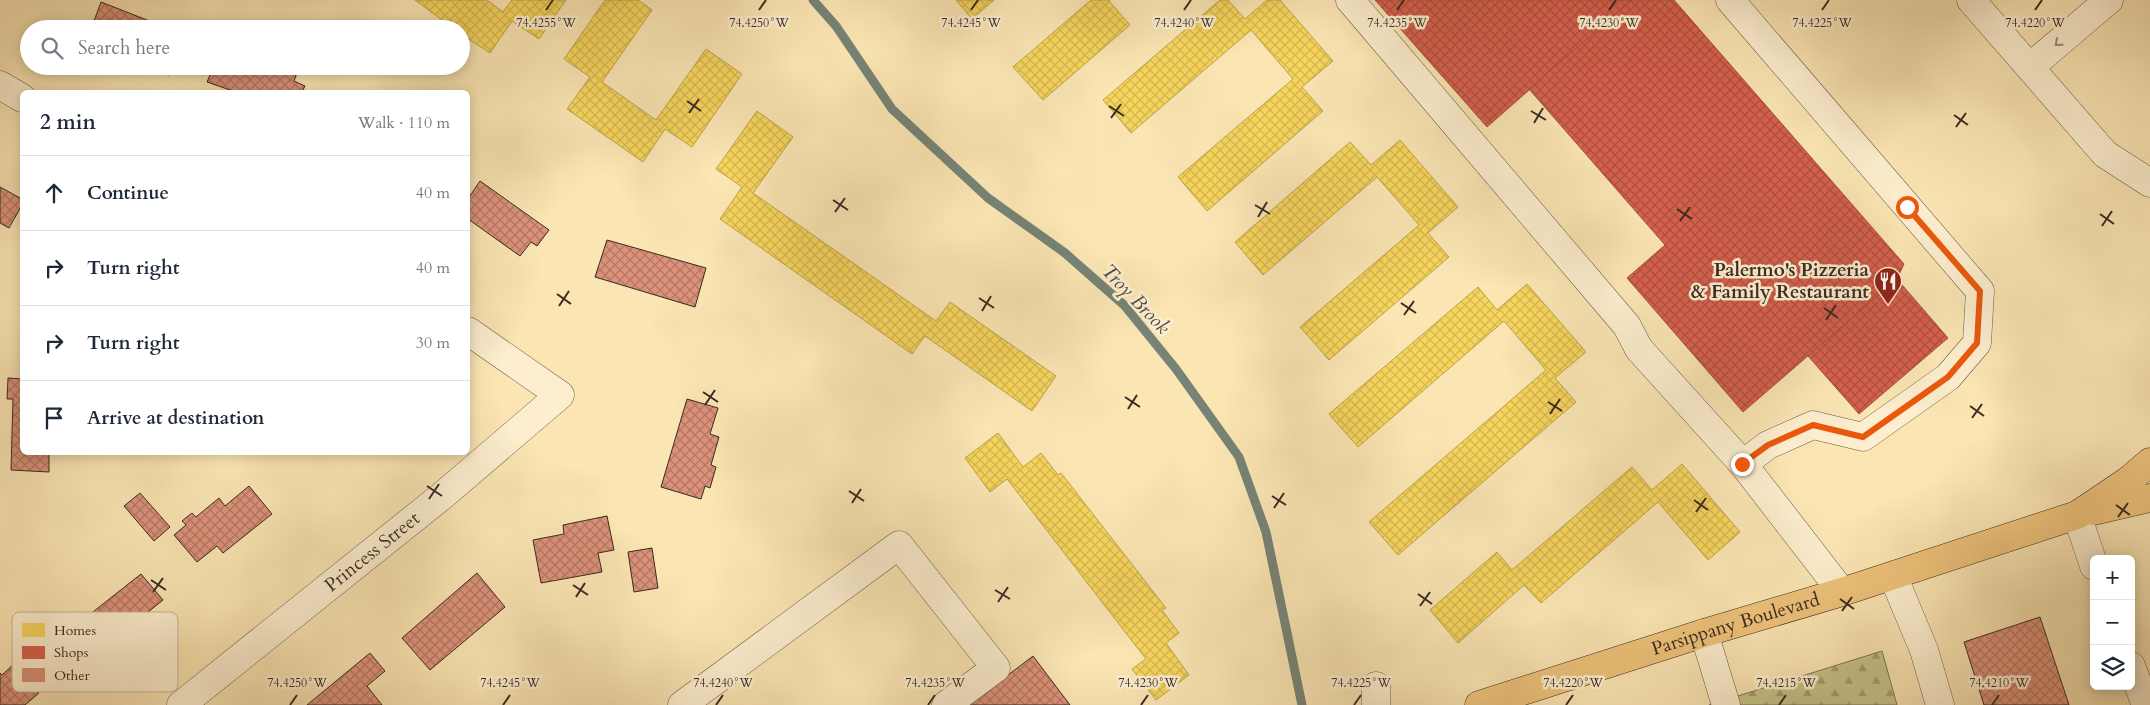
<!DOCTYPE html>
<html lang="en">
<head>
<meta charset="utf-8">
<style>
	:root { --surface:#fff; --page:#f6f6f7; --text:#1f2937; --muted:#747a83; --line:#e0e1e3 }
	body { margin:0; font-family:Cardo,serif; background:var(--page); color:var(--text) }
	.controls { position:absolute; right:15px; bottom:15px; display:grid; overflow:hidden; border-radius:8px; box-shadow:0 2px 12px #0003 }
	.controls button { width:45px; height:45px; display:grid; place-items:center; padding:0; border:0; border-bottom:1px solid var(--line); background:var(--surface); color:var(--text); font:25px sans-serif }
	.stop { position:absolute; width:15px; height:15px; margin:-11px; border:4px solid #ea580c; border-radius:50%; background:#fff }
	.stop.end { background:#ea580c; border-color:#fff; box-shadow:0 1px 5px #0008 }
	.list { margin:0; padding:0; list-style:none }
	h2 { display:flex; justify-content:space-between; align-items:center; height:65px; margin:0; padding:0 20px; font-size:21px }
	h2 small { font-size:16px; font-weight:400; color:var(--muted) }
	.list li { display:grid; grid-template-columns:32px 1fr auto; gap:15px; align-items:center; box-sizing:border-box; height:75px; padding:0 20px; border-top:1px solid var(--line) }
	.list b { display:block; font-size:19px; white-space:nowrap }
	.list em { font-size:16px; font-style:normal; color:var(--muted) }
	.icon { flex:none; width:28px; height:28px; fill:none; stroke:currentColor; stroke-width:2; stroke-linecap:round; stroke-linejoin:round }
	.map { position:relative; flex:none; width:2150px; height:705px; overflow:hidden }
	.search { position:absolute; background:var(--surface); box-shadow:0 2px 12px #0003; left:20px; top:20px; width:450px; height:55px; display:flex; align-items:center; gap:12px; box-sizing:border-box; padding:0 18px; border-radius:28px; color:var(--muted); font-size:19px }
	.panel { position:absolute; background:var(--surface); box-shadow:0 2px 12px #0003; left:20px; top:90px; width:450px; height:365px; border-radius:8px }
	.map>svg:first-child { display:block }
	.forest { fill:url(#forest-firs); stroke:#807656 }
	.homes { fill:url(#homes-cross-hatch); stroke:#bda24b }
	.shops { fill:url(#shops-cross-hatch); stroke:#a75041 }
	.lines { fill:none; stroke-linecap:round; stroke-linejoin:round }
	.stream { stroke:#768376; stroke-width:9 }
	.building { fill:url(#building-cross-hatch); stroke:#392a24 }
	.minor-casing { stroke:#695948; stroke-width:29 }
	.major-casing { stroke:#392a24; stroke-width:29 }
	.minor { stroke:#fceece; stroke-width:28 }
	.major { stroke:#edc27a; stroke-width:28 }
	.oneway { stroke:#9a8c79 }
	.route { stroke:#ea580c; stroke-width:6 }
	.ticks { fill:none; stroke:#392a24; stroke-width:2 }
	.labels { text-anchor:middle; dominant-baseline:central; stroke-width:5; stroke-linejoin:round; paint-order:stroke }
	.poi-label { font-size:19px; font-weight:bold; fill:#392a24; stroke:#fceece; text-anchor:end }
	.street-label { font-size:19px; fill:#392a24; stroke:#fceece }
	.water-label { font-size:20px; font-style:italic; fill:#524f46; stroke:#fceece }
	.key { fill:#fceece; stroke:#c2b39b; stroke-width:1 }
	.key-label { font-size:14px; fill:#392a24 }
	.ticks-label { font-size:12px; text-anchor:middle; fill:#392a24; stroke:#fceece; stroke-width:5; stroke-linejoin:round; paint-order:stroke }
</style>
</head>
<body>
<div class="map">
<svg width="2150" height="705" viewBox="0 0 2150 705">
	<defs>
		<pattern id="forest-firs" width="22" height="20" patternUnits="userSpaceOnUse" patternTransform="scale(1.25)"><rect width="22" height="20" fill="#c6c288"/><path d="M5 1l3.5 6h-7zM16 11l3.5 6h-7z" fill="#a29e6f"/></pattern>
		<pattern id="homes-cross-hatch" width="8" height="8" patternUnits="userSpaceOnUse" patternTransform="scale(1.25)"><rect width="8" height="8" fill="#f6d55c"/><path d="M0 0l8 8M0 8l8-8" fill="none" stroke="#d4b750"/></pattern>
		<pattern id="shops-cross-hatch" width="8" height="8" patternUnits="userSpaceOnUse" patternTransform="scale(1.25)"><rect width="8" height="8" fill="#d6604d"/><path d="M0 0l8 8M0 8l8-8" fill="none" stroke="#af4f40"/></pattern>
		<pattern id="building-cross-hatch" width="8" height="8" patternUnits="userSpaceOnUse" patternTransform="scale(1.25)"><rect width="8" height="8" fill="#dc927a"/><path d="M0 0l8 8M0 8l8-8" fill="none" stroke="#b37764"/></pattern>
	</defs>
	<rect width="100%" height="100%" fill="#fae5b3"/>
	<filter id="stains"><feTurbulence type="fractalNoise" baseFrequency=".004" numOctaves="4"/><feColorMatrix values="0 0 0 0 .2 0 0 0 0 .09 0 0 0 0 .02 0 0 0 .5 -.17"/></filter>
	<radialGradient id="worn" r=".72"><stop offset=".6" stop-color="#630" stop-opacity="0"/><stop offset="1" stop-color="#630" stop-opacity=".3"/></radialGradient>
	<path class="forest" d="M1882 651 1897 705H1709Z"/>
	<g class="homes">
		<path d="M415 0H487L503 12 512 0H566L539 39 512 21 490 53 461 34V29H454Z"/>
		<path d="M605 0H638L652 10 602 82 656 120 706 49 742 74 692 147 665 129 643 162 567 109 590 77 564 59Z"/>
		<path d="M956 0H994L972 19Z"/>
		<path d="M1091 0H1110L1109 1 1130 25 1043 100 1013 67Z"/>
		<path d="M1220 0H1228L1245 19 1267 0H1280L1333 61 1302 87 1323 111 1207 211 1178 177 1293 79 1251 30 1131 133 1103 100Z"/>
		<path d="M757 111 793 137 753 193 936 321 950 302 1056 376 1032 411 925 336 912 354 720 219 742 187 716 169Z"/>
		<path d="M1400 140 1458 207 1428 233 1449 257 1329 360 1300 327 1419 225 1377 177 1263 275 1235 242 1350 142 1371 165Z"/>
		<path d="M1527 284 1586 352 1555 378 1576 402 1398 555 1369 522 1546 370 1504 321 1358 447 1329 414 1478 287 1497 310Z"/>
		<path d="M998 433 1023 467 1041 453 1058 475 1061 473 1166 608 1162 610 1179 633 1166 643 1189 675 1156 700 1132 669 1146 659 1007 479 990 492 965 458Z"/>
		<path d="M1682 464 1740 532 1708 560 1658 502 1541 603 1524 585 1458 643 1430 610 1497 552 1512 570 1632 467 1652 490Z"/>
	</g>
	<g class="shops">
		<path d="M1375 0H1632L1487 127Z"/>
		<path d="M1632 0H1674L1904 264 1897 279 1743 412 1627 278 1665 245 1529 89Z"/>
		<path d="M1897 279 1948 338 1859 414 1808 356Z"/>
	</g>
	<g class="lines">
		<path class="stream" d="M813 0 836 26 892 109 988 198 1065 253 1124 305 1176 369 1239 457 1266 532 1302 705"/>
	</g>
	<g class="building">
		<path d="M101 2 170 29H91Z"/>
		<path d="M152 66H172L169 75 152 68Z"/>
		<path d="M214 66H278L297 73 294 81 305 86 302 92H232L233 91 207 82Z"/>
		<path d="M480 181 549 230 537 246 531 242 520 256 468 219V199Z"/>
		<path d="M0 187 22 199V205L9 228 0 223Z"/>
		<path d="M607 240 706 268 695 307 595 277Z"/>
		<path d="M8 378 22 379V452H49V472L11 470 13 399H7Z"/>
		<path d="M687 399 718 408 710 434 719 437 711 465 716 467 710 488 705 486 701 499 661 487Z"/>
		<path d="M249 486 272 514 223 553 217 546 197 562 174 535 186 525 182 521 192 513 196 517 219 498 225 506Z"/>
		<path d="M140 493 170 527 154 541 124 506Z"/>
		<path d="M607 516 614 550 598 553 602 572 541 583 533 540 564 534 563 525Z"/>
		<path d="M652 548 658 588 634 592 628 552Z"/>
		<path d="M477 573 505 607 430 670 402 638Z"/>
		<path d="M141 574 163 600 102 649 104 651 84 667 60 638Z"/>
		<path d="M2040 617 2069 705H1984L1964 642Z"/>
		<path d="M370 653 385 671 367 686 382 705H307Z"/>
		<path d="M1033 656 1070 705H969Z"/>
		<path d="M14 664 39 693 25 705H0V673L2 675Z"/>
	</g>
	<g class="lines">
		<g class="minor-casing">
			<g id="minor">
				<path d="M1350 0 1627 326 1639 349 1743 464 1842 592"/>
				<path d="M1730 0 1980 291 1977 343 1948 377 1863 437 1813 425 1768 445 1743 464"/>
				<path d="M1971 0 2105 154 2150 183"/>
				<path d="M2030 67 2109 0"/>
				<path d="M0 85 22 98"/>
				<path d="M2077 515 2094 566"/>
				<path d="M1893 576 1924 650 1940 705"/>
				<path d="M1704 633 1726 705"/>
				<path d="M2131 666 2146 705"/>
				<path d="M1376 686V705"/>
				<path id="s1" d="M181 705 442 496 560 395 468 331"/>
				<path d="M682 705 899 545 996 668 946 705"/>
			</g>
		</g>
		<g class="major-casing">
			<g id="major">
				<path d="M2093 511 2150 498"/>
				<path id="s2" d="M1479 705 1704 633 1842 592 2077 515 2129 480 2150 462"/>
			</g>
		</g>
		<use href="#minor" class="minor"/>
		<use href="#major" class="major"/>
	</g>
	<defs><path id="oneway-chevron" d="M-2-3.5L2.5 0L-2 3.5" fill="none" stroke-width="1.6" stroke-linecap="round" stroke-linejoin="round" transform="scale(1.25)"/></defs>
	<use class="oneway" href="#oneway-chevron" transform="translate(2058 43) rotate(139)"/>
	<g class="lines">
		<path class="route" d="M1742 464 1768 445 1813 425 1863 437 1948 377 1977 343 1980 291 1907 207"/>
	</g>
	<path class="ticks" d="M546 10 553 0M759 10 766 0M971 10 978 0M1184 10 1191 0M1397 10 1404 0M1609 10 1616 0M1822 10 1829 0M2035 10 2042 0M687 101 701 111M1109 106 1124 116M1531 111 1546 120M689 113 699 99M1954 115 1968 125M1111 118 1121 104M1534 123 1543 108M1956 127 1966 113M833 200 848 210M1255 205 1270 214M1677 209 1692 219M835 212 845 198M2100 214 2114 224M1258 217 1267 202M1680 221 1690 207M2102 226 2112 211M557 294 571 304M979 298 994 308M1401 303 1416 313M559 306 569 291M1824 308 1838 318M982 311 991 296M1404 315 1414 301M1826 320 1836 305M703 392 718 402M1125 397 1140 407M1548 402 1562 411M705 405 715 390M1970 406 1984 416M1128 409 1137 395M1550 414 1560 399M1972 418 1982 404M427 486 442 496M849 491 864 501M1272 496 1286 505M429 499 439 484M1694 500 1708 510M852 503 861 489M2116 505 2130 515M1274 508 1284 493M1696 512 1706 498M2118 517 2128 503M151 580 166 590M573 585 588 595M995 590 1010 599M153 592 163 578M1418 594 1432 604M576 597 585 583M1840 599 1854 609M998 602 1008 587M1420 606 1430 592M1842 611 1852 597M290 705 297 695M503 705 510 695M716 705 723 695M928 705 935 695M1141 705 1148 695M1354 705 1361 695M1566 705 1573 695M1779 705 1786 695M1992 705 1999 695"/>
	<defs>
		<g id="restaurant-pin" transform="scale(1.4375)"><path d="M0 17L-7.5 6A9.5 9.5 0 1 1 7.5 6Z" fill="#8f2418" stroke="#fceece"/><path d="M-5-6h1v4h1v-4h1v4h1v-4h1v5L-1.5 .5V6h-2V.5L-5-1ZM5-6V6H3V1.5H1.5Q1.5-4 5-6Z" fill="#fff"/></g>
	</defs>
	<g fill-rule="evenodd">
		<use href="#restaurant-pin" x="1888" y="281"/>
	</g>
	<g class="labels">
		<g class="poi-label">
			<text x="1869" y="270">Palermo's Pizzeria<tspan x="1869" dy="22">&amp; Family Restaurant</tspan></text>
		</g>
		<g class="street-label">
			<text stroke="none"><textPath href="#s1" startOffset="245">Princess Street</textPath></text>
			<text stroke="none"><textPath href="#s2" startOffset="269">Parsippany Boulevard</textPath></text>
		</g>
		<g class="water-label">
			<text transform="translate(1136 299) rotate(46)">Troy Brook</text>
		</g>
	</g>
	<rect x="12" y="612" width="166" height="80" rx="8" class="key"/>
	<rect x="22" y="623" width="23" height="14" fill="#f6d55c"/>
	<rect x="22" y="646" width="23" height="13" fill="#d6604d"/>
	<rect x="22" y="668" width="23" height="14" fill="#dc927a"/>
	<g class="key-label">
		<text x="54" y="635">Homes</text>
		<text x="54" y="657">Shops</text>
		<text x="54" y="680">Other</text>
	</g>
	<g class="ticks-label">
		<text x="546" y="27">74.4255°W</text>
		<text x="759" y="27">74.4250°W</text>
		<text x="971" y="27">74.4245°W</text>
		<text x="1184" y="27">74.4240°W</text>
		<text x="1397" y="27">74.4235°W</text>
		<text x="1609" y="27">74.4230°W</text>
		<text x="1822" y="27">74.4225°W</text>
		<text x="2035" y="27">74.4220°W</text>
		<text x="297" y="687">74.4250°W</text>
		<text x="510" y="687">74.4245°W</text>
		<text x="723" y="687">74.4240°W</text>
		<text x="935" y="687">74.4235°W</text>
		<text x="1148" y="687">74.4230°W</text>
		<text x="1361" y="687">74.4225°W</text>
		<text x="1573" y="687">74.4220°W</text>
		<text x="1786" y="687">74.4215°W</text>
		<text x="1999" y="687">74.4210°W</text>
	</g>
	<rect width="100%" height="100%" filter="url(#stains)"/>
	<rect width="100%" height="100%" fill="url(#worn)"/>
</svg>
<div class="controls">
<button>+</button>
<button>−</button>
<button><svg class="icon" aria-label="layers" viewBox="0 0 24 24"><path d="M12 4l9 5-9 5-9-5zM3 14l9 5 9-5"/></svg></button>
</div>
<div class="stop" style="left:1907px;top:207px"></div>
<div class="stop end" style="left:1742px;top:464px"></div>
<div class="search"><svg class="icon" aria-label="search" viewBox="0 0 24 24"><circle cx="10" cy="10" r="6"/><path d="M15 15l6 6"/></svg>Search here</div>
<section class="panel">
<h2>2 min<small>Walk · 110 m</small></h2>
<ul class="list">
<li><svg class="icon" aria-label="ahead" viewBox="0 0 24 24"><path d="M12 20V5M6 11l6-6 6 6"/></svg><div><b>Continue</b></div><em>40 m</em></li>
<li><svg class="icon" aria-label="right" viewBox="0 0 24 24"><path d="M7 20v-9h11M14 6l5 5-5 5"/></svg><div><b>Turn right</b></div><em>40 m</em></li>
<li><svg class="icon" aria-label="right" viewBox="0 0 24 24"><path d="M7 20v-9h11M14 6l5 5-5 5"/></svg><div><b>Turn right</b></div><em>30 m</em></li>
<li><svg class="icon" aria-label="arrive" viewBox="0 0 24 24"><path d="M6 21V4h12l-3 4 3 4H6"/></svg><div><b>Arrive at destination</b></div></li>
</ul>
</section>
</div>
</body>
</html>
